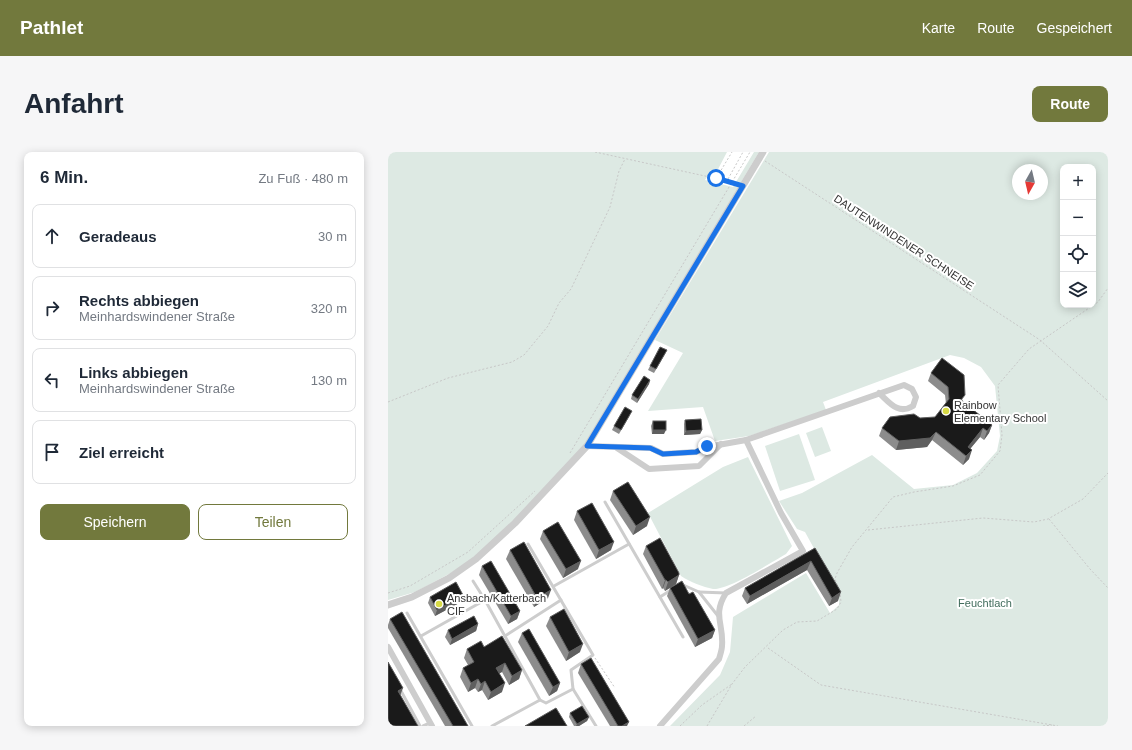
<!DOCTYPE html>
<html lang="de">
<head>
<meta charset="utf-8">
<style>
	:root { --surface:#fff; --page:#f6f6f7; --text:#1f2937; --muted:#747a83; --line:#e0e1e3; --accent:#72793d }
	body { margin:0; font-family:Arial,sans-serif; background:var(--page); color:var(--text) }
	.controls { position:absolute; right:12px; top:12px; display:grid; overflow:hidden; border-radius:8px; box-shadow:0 2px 10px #0003 }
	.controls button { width:36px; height:36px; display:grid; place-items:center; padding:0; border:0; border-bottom:1px solid var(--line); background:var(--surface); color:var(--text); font:20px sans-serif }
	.compass { position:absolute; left:624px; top:12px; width:36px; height:36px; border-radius:50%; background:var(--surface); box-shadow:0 2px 10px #0003; rotate:188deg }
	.stop { position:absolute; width:12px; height:12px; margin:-9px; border:3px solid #1a73e8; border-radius:50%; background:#fff }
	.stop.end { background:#1a73e8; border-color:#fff; box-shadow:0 1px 4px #0008 }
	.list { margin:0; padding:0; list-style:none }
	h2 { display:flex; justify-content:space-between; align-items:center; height:52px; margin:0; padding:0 16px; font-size:17px }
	h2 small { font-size:13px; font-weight:400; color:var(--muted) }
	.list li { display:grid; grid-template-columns:26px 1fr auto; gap:12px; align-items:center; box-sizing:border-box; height:64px; margin:0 8px 8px; padding:0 8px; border:1px solid var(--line); border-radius:8px }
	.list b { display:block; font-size:15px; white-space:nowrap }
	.list p { margin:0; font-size:13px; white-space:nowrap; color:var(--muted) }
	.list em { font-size:13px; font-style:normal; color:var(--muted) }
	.actions { display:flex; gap:8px; padding:12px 16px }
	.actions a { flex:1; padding:9px 0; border:1px solid var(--accent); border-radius:8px; text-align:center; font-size:14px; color:var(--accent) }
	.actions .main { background:var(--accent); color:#fff }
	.icon { flex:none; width:22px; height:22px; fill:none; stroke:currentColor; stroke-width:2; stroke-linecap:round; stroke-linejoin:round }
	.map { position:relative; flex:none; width:720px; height:574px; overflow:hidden; border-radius:8px }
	header { display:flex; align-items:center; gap:24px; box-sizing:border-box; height:56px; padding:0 20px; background:var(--accent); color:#fff }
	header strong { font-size:19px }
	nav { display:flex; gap:22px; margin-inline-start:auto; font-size:14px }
	.intro { display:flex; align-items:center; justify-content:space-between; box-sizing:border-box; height:96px; padding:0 24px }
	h1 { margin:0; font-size:28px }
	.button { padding:10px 18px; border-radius:8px; background:var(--accent); color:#fff; font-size:14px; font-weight:700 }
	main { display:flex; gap:24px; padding:0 24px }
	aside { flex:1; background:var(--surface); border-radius:8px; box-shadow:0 2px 10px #0003 }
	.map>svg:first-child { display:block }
	.green { fill:#dde9e3; fill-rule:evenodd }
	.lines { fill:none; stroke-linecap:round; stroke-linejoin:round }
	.path { stroke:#c7c7c7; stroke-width:1; stroke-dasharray:2 2; stroke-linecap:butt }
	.service { stroke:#cdcdcd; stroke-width:3 }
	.minor { stroke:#cdcdcd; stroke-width:6 }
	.tertiary { stroke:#cdcdcd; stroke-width:7 }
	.wall { fill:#8c8c8c }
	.shaded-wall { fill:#5f5f5f }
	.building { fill:#1a1a1a; stroke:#5f5f5f }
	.route { stroke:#1a73e8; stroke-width:5 }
	.poi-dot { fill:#d7da45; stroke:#fff; stroke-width:1.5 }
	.labels { text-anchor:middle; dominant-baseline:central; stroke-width:4; stroke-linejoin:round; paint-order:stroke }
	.street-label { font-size:11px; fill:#333; stroke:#fff }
	.poi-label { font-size:11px; fill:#333; stroke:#fff; text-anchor:start }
	.park-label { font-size:11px; fill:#426d5d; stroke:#fff }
</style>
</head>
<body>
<header>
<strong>Pathlet</strong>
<nav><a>Karte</a><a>Route</a><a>Gespeichert</a></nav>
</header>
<div class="intro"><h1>Anfahrt</h1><a class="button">Route</a></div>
<main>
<aside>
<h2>6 Min.<small>Zu Fuß · 480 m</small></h2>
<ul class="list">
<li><svg class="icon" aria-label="ahead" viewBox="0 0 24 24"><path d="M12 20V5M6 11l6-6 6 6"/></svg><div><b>Geradeaus</b></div><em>30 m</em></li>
<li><svg class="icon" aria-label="right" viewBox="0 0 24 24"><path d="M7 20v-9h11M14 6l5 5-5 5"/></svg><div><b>Rechts abbiegen</b><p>Meinhardswindener Straße</p></div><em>320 m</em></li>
<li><svg class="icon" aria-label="left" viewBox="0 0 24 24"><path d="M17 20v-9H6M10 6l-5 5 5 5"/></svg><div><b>Links abbiegen</b><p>Meinhardswindener Straße</p></div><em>130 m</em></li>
<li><svg class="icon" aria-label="arrive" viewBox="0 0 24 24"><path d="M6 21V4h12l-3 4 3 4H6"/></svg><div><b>Ziel erreicht</b></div></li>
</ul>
<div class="actions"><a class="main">Speichern</a><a>Teilen</a></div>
</aside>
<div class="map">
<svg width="720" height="574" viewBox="0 0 720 574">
	<rect width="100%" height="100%" fill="#fff"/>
	<g class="green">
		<path d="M0 0H339L327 23 321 22 317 28 345 35 366 0H371L196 294 125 371 88 405 61 422 27 440 0 448Z"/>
		<path d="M381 0H720V574H282L332 523 342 500 345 465 418 421 442 461 451 453V442L417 380 409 377 391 349 414 341 484 303 526 337 565 333 589 321 609 299 612 284 607 234 593 215 576 206 562 203 435 250 438 258 361 284 327 289 315 255 260 259 295 201 267 188ZM675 15H705V153H675ZM630 18H654V42H630Z"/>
		<path d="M434 275 443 299 427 305 418 281Z"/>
		<path d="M411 282 427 328 392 339 377 294Z"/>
		<path d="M360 305 404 394 398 402C382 411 341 438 325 437 315 435 302 430 293 424L260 361 335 315Z"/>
	</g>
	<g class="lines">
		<g class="path">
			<path d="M207 0 349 31"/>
			<path d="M377 9 652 188 720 249"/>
			<path d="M329 25 344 0"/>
			<path d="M340 27 355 0"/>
			<path d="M0 250 60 226 124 210 136 203 160 174 171 151 183 137 222 55 231 19 237 7"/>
			<path d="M182 301 362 0"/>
			<path d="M661 367 702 417 720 436"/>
			<path d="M480 378 595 366 646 370 660 367 695 347 720 321"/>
			<path d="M451 437 447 427 449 421 464 395 505 345 526 340 565 334 592 323 612 299 614 283 610 233 641 197 710 150 720 136"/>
			<path d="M0 441 22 434 80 400 147 339"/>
			<path d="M380 496 433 533 670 574"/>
			<path d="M207 506 227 536"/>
			<path d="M292 574 314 553 344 532"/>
			<path d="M319 574 344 532 357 515 395 478 409 470 429 469 449 457 453 450 452 440"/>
			<path d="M356 574 368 564"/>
			<path d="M655 574 664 573"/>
		</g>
		<g class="service">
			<path d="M217 350 295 485"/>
			<path d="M85 429 97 448"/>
			<path d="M293 432 311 440 338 441"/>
			<path d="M166 434 241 392"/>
			<path d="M311 440 330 464"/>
			<path d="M272 445 283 438"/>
			<path d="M19 461 84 574"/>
			<path d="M33 484 97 448 152 548"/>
			<path d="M117 484 173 448"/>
			<path d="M12 537 32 574"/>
			<path d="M185 537 208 574"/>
			<path d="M35 574 42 571"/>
			<path d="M104 574 152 548 158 551 185 537 183 518 205 503 140 392"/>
		</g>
		<g class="minor">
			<path d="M358 288C411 270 463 251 516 233L524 237 528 245 525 254C510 263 502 251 491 241"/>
			<path d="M199 294 263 296 275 302 308 300 319 295 358 288 393 361 415 399 338 441C324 463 336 472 334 494 334 498 332 503 331 507L272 574"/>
			<path d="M229 296 261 317 311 314 333 292"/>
			<path d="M0 495 44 574"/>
		</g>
		<path class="tertiary" d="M0 453 24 445 61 426 88 407 127 371 199 294 375 0"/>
	</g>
	<g class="wall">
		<path d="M279 198 277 202 266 221 260 218 262 214Z"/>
		<path d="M554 206 575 249 604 273 601 281 596 288 592 285 582 297 581 307 575 313 544 288 539 295 508 298 491 284 494 276 547 265 558 252 557 243 540 229 543 221Z"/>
		<path d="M262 228 261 232 249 251 243 247 244 243Z"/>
		<path d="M242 263 231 282 224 278 226 274Z"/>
		<path d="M297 268 314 278 312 282 296 283V272Z"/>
		<path d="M265 269 276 282H264L263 274Z"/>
		<path d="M225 339 259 374 245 383 222 348Z"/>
		<path d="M189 359 223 398 208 407 186 368Z"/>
		<path d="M155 379 190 417 175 426 152 387Z"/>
		<path d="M258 394 291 423 288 432 277 439 275 436 274 437 255 402Z"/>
		<path d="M427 396 450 449 441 454 419 418 359 452 354 444 357 436Z"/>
		<path d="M122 398 160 446 146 455 118 407Z"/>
		<path d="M94 414 132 459 129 467 120 472 91 423Z"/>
		<path d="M282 436 301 442 327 478 324 486 307 495 279 444Z"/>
		<path d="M42 445 73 450 47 464 40 451Z"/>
		<path d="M162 465 192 500 178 509 158 474Z"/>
		<path d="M2 467 80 574H57L0 476V473Z"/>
		<path d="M90 472 88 479 62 493 57 485 60 478Z"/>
		<path d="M134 481 172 531 169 539 161 544 130 490Z"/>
		<path d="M96 495 134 518 131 527 121 533 114 520 111 521 114 540 100 548 94 538 90 540 87 536 80 540 72 525 75 516 80 513 76 506 79 497Z"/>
		<path d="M193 512 239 574H222L190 521Z"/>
		<path d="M182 561 201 565 199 569 191 574H186L181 565Z"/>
	</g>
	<g class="shaded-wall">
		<path d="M262 228 261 232 249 251 250 247Z"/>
		<path d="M604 273 601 281 596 288 599 279Z"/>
		<path d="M595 276 592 285 577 303 580 295Z"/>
		<path d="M265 278H278L276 282H264Z"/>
		<path d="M314 278 312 282 296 283 298 279Z"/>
		<path d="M548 280 544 288 539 295 508 298 511 289Z"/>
		<path d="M584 298 581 307 575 313 578 304Z"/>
		<path d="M262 365 259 374 245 383 248 374Z"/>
		<path d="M226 390 223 398 208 407 211 398Z"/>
		<path d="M193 409 190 417 175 426 178 417Z"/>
		<path d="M423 409 419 418 359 452 362 444Z"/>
		<path d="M291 423 288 432 277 439 280 430Z"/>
		<path d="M277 428H278L275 436 274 437Z"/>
		<path d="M163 438 160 446 146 455 149 446Z"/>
		<path d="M453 440 450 449 441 454 444 446Z"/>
		<path d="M75 443 73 450 47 464 49 458Z"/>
		<path d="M132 459 129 467 120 472 123 464Z"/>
		<path d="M90 472 88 479 62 493 64 487Z"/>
		<path d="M327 478 324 486 307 495 310 487Z"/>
		<path d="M195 492 192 500 178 509 181 500Z"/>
		<path d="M117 511 114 520 105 525 108 516Z"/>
		<path d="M134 518 131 527 121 533 124 524Z"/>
		<path d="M90 527 87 536 80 540 83 531Z"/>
		<path d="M97 529 94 538 90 540 93 532Z"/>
		<path d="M117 531 114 540 100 548 103 540Z"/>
		<path d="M172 531 169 539 161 544 165 535Z"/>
		<path d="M15 536 12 544 10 539Z"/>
		<path d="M201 565 199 569 191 574H188L189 572Z"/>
		<path d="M241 570 239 574H234Z"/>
	</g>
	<g class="building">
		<path d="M272 195 279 198 268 217 262 214Z"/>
		<path d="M554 206 576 223 577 243 573 248 604 273 599 279 595 276 580 295 584 298 578 304 548 280 542 286 511 289 494 276 502 265 526 262 532 266 547 265 561 247 560 235 543 221Z"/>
		<path d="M256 224 262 228 250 247 244 243Z"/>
		<path d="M237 255 244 259 233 278 226 274Z"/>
		<path d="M313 267 314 278 298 279 297 268Z"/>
		<rect x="265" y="269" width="13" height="9"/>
		<path d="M240 330 262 365 248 374 225 339Z"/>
		<path d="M204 351 226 390 211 398 189 359Z"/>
		<path d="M170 370 193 409 178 417 155 379Z"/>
		<path d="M272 386 291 421V423L280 430 278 428H277L258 394Z"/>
		<path d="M136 390 163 438 149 446 122 398Z"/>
		<path d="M427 396 453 440 444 446 423 409 362 444 357 436Z"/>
		<path d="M103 409 132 459 123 464 94 414Z"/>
		<path d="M294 429 301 442 305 440 327 478 310 487 282 436Z"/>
		<path d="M68 430 75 443 49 458 42 445Z"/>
		<path d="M176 457 195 492 181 500 162 465Z"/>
		<path d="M14 460 80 574H65L2 467Z"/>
		<path d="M86 464 90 472 64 487 60 478Z"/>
		<path d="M141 477 172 531 165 535 134 481Z"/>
		<path d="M114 484 134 518 124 524 117 511 108 516 117 531 103 540 97 529 93 532 90 527 83 531 75 516 86 510 79 497 93 489 96 495Z"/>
		<path d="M203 506 241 570 234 574H230L193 512Z"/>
		<path d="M0 510 15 536 10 539 30 574H0Z"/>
		<path d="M194 554 201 565 189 572 182 561Z"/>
		<path d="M168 556 179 574H137Z"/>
	</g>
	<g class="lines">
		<path class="route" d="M319 294 308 300 275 302 262 296 199 294 355 34 328 26"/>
	</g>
	<g class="poi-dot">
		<circle cx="558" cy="259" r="4"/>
		<circle cx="51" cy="452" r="4"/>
	</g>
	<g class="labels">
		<g class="street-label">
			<text transform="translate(516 90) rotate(33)">DAUTENWINDENER SCHNEISE</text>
		</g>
		<g class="poi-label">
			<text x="566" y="253">Rainbow<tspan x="566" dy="13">Elementary School</tspan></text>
			<text x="59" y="446">Ansbach/Katterbach<tspan x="59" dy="13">CIF</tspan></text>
		</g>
		<g class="park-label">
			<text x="597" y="451">Feuchtlach</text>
		</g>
	</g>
</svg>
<div class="controls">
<button>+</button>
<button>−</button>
<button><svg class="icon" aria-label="locate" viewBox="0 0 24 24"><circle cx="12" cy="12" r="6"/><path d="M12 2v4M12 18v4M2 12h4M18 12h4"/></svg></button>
<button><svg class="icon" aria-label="layers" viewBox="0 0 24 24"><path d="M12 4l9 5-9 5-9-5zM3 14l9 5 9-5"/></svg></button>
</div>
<svg class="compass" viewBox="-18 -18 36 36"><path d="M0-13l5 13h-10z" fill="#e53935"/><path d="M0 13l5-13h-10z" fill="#747a83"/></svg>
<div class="stop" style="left:328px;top:26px"></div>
<div class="stop end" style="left:319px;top:294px"></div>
</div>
</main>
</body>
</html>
